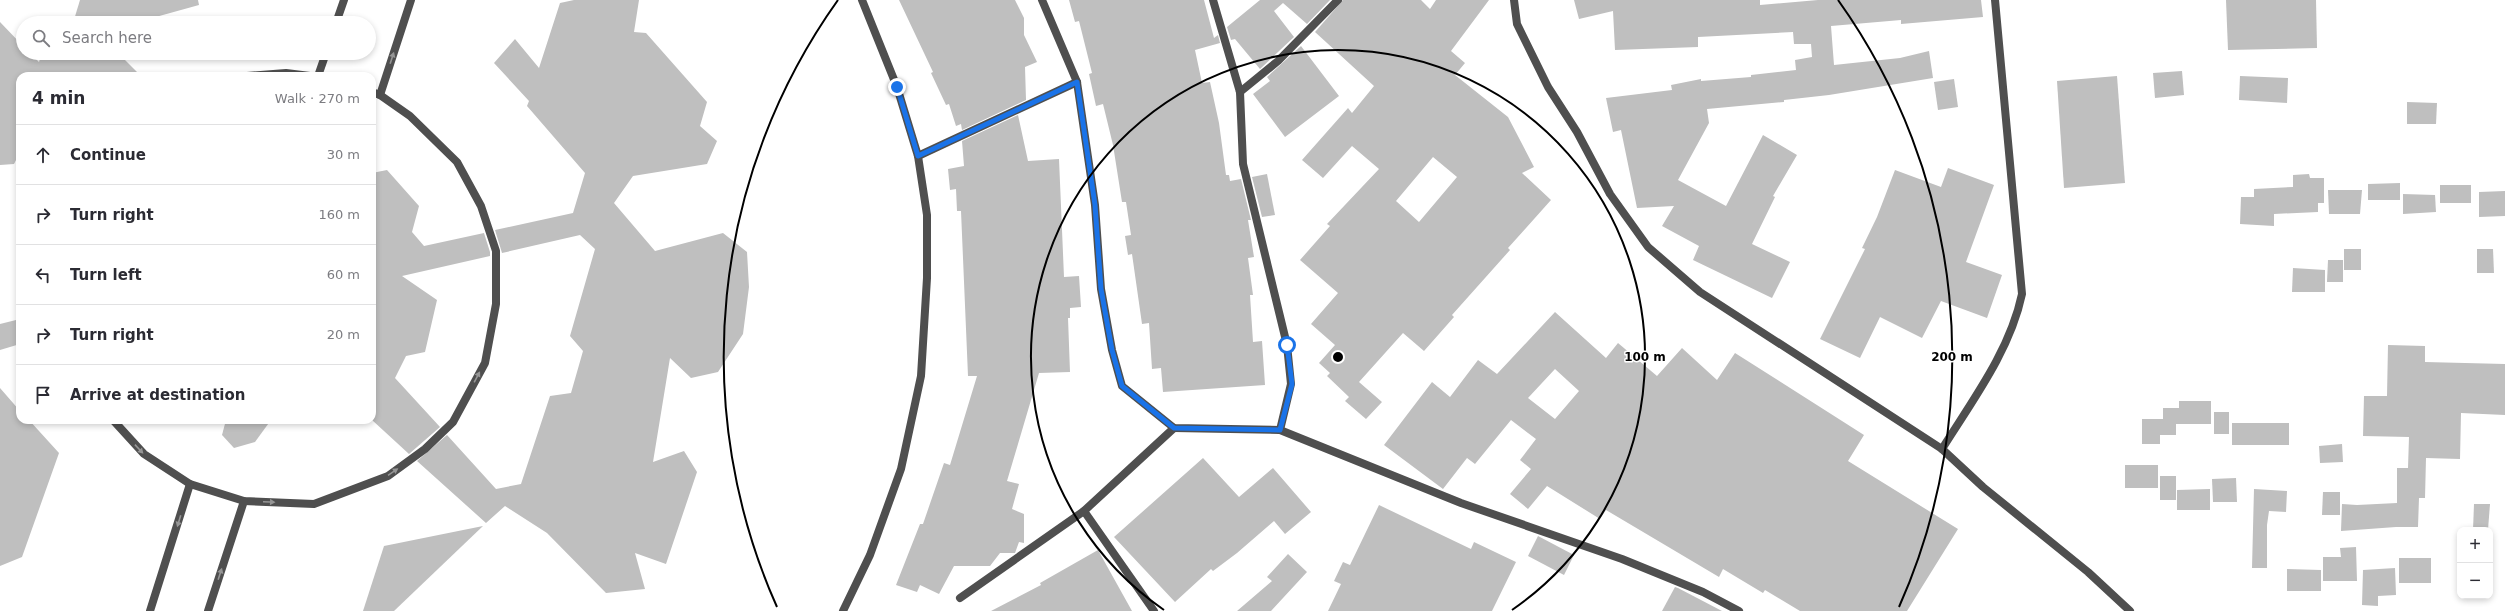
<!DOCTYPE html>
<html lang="en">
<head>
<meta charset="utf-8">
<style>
	:root { --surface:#fff; --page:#f7f7f7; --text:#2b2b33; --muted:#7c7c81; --line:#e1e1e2 }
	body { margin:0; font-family:"DejaVu Sans",sans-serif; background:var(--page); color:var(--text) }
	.controls { position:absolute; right:12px; bottom:12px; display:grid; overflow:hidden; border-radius:8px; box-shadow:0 2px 6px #0003 }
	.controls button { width:36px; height:36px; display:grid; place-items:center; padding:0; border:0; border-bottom:1px solid var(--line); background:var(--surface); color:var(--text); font:20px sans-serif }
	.stop { position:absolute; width:12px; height:12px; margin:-9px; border:3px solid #1a73e8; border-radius:50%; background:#fff }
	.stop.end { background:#1a73e8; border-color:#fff; box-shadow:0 1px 4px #0008 }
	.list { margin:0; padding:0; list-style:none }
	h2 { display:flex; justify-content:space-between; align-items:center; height:52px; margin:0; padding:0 16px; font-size:17px }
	h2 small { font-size:13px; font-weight:400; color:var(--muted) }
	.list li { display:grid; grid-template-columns:26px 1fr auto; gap:12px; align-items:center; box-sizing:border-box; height:60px; padding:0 16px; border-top:1px solid var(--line) }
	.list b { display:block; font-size:15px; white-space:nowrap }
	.list em { font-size:13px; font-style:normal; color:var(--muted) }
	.icon { flex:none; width:22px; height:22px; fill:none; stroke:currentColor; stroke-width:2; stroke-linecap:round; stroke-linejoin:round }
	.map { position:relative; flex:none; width:2505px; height:611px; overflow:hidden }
	.search { position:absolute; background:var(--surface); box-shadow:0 2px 6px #0003; left:16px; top:16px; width:360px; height:44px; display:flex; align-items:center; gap:10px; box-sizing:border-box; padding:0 14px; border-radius:22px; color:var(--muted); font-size:15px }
	.panel { position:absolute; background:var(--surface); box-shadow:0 2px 6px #0003; left:16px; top:72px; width:360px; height:352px; border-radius:12px }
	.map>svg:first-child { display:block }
	.building { fill:#bfbfbf; fill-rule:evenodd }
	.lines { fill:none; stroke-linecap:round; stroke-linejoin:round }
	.street { stroke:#4f4f4f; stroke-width:8 }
	.oneway { fill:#959595 }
	.route { stroke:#1a73e8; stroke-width:5 }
	.ring { fill:none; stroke:#000; stroke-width:2 }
	.centre { fill:#000; stroke:#fff; stroke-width:2 }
	.ring-label { font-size:12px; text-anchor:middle; font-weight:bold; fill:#000; stroke:#fff; stroke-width:3; stroke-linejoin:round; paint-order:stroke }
</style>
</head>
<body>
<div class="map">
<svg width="2505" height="611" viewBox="0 0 2505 611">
	<rect width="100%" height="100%" fill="#fff"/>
	<g class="building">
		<path d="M80 0H198L199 5 134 23H73Z"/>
		<path d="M574 0H639L634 32 646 33 707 102 700 126 717 141 707 164 633 176 614 203 655 251 723 233 747 252 749 287 743 334 718 372 691 378 670 358 653 462 684 451 697 472 666 564 635 553 645 589 606 593 547 533 505 506 486 523 417 461 447 435 496 489 521 484 550 396 571 393 583 351 570 336 595 249 580 235 502 253 495 230 573 213 585 173 527 106 529 101 494 63 515 39 539 68 560 3Z"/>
		<path d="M899 0H1015L1024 18V35L1037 62 1025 67 1026 100 962 130 961 124 956 126 949 104 946 105 931 73 933 72Z"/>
		<path d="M1069 0H1204L1214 38 1218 35 1220 43 1195 50 1202 83 1210 82 1219 123 1226 175H1229L1230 181 1241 179 1251 220H1248L1254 257 1248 258 1253 295H1250L1253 342 1262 341 1265 385 1163 392 1161 368 1152 369 1149 323 1142 324 1132 254 1128 255 1125 236 1131 235 1126 202H1122L1113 145 1103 104 1096 106 1089 74 1092 73 1079 21 1075 22Z"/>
		<path d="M1260 0H1330L1307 24 1283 3 1274 11 1294 37 1260 69 1235 39 1231 40 1227 27Z"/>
		<path d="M1343 0H1421L1430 9 1436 0H1489L1451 51 1465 63 1455 75 1508 117 1534 167 1522 173 1551 200 1508 248 1510 250 1452 315 1454 317 1424 351 1403 333 1359 382 1382 402 1366 419 1345 401 1349 397 1327 376 1330 373 1319 363 1335 345 1311 324 1338 293 1300 260 1330 226 1327 224 1379 169 1352 146 1323 178 1302 160 1348 108 1352 113 1374 86 1315 32ZM1433 157 1457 177 1419 222 1396 201Z"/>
		<path d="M1574 0H1760V5L1818 0H1981L1983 17 1901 24V20L1831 26 1834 65 1900 58 1929 51 1933 78 1829 95 1784 100V102L1707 109 1709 123 1678 180 1726 206 1763 135 1797 155 1773 196 1775 197 1752 244 1790 262 1772 298 1693 260 1699 246 1662 226 1674 206 1637 208 1621 130 1613 132 1606 98 1672 90 1671 85 1701 79V81L1751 77V75L1796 70 1795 60 1812 57 1811 44H1794L1793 32 1698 37V47L1615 50 1613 11 1579 19Z"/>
		<path d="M2226 0H2316L2317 48 2228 50Z"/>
		<path d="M0 22 23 46V53H30L39 62 42 53H118L141 76H20V152L14 164 0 165Z"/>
		<path d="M1301 46 1339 96 1285 137 1253 94 1270 81 1267 77Z"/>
		<path d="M2182 71 2184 95 2155 98 2153 73Z"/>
		<path d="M2117 76 2125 183 2064 188 2057 81Z"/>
		<path d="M2240 76 2288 78 2287 103 2239 100Z"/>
		<path d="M1954 79 1958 107 1938 110 1934 82Z"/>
		<path d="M2407 102 2437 103 2436 124H2407Z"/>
		<path d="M1018 115 1028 161 1059 159 1064 277 1079 276 1081 307 1070 308V318H1068L1070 372 1039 373 1007 481 1019 484 1012 509 1024 514V543L1019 542 1015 553H1000L990 566H954L939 594 920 585 917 592 896 585 920 524H923L944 463 950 465 977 376H968L961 211H957L956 189 950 190 948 169 964 166 962 141Z"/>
		<path d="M1948 168 1994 185 1966 262 2002 275 1987 318 1941 301 1922 338 1880 317 1860 358 1820 339 1865 249 1862 248 1877 217 1895 170 1941 187Z"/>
		<path d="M387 170 419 206 412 232 424 246 484 233 490 252V256L402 276 437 300 425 352 406 356 395 378 440 427 409 454 372 420V173Z"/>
		<path d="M1267 174 1275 215 1262 217 1252 177Z"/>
		<path d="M2309 174 2310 178H2324V203H2318V212L2274 214V226L2240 224 2241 197H2254V189L2293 187V175Z"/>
		<path d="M2400 183V200H2368V184Z"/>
		<rect x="2440" y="185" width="31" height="18"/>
		<path d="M2328 190H2362L2360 214H2329Z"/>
		<path d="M2505 191V216L2479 217V192Z"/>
		<path d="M2403 194 2435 195 2436 212 2403 214Z"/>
		<rect x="2344" y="249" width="17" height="21"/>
		<path d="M2477 249H2493L2494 273H2477Z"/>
		<path d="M2328 260H2343V282H2327Z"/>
		<path d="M2293 268 2325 270V292H2292Z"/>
		<path d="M1555 312 1606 358 1618 343 1657 376 1682 348 1717 380 1735 353 1864 435 1848 461 1958 529 1907 611H1800L1765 590 1763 593 1723 569 1719 577 1606 510 1600 519 1547 486 1528 509 1510 494 1531 469 1520 460 1536 439 1511 420 1475 464 1467 458 1443 489 1384 445 1432 382 1450 397 1478 360 1497 374ZM1555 369 1579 391 1555 419 1528 398Z"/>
		<path d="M20 319V344L0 350V324Z"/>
		<path d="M2388 345 2425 346V362L2505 364V415L2461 413 2460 459 2426 458 2425 498H2419L2418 527H2396L2341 531 2342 504 2357 505 2397 503V468H2408L2409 437 2363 436 2364 396H2387Z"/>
		<path d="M0 388 20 411V420H29L59 453 22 557 0 566Z"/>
		<path d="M2179 401H2211V424H2176V435H2160V444H2142V419H2163V408H2179Z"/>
		<rect x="2214" y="412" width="15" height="22"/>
		<path d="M226 420H271L255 442 234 448 222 435Z"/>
		<rect x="2232" y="423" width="57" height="22"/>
		<path d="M2342 444 2343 462 2320 463 2319 446Z"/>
		<path d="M1203 458 1239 497 1273 468 1311 512 1285 534 1274 521 1237 553 1213 571 1211 569 1175 602 1114 537Z"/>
		<rect x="2125" y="465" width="33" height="23"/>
		<rect x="2160" y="476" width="16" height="24"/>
		<path d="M2236 478 2237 502H2213L2212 479Z"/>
		<path d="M2210 489V510H2177V490Z"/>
		<path d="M2254 489 2287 491 2286 512 2269 511 2267 525V568H2252Z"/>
		<path d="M2323 492H2340V515H2322Z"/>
		<path d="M2474 504H2490L2488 530H2473Z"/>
		<path d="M1379 505 1471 549 1474 542 1516 562 1492 611H1328L1341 584 1334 581 1343 562 1350 565Z"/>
		<path d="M483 526 394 611H363L384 546Z"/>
		<path d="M1538 536 1574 555 1564 575 1528 556Z"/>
		<path d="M2356 547 2357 581H2323V557H2341L2340 548Z"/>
		<path d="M1098 550 1132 611H991L1041 585 1040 583Z"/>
		<path d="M1288 554 1307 572 1271 611H1237L1272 581 1267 577Z"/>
		<rect x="2399" y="558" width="32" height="25"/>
		<path d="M2395 568 2396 595 2378 596V606L2362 605 2363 570Z"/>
		<path d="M2287 569 2321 570V591H2287Z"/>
		<path d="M1675 587 1678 588 1722 611H1662Z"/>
	</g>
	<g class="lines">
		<g class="street">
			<path d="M1042 0 1077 82 1095 205 1101 289 1112 350 1122 386 1174 428 1280 430 1461 503 1622 559 1703 592 1739 611"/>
			<path d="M1213 0 1240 92 1243 164 1287 345 1291 384 1280 430"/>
			<path d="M1514 0 1517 24 1548 87 1577 132 1610 194 1648 247 1700 292 1942 449 1983 487 2088 572 2130 611"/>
			<path d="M336 23 344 0"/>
			<path d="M247 76 286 73 310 76"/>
			<path d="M318 76 326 53"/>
			<path d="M1240 92 1278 61 1338 0"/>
			<path d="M380 95 411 0"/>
			<path d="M918 156 1077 82"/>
			<path d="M113 420 144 454 190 484 244 501 314 504 388 476 425 449 453 422 485 363 496 304V251L481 206 457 162 410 116 380 95 372 92"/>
			<path d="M1942 449C1972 401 2010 351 2022 294L1995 0"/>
			<path d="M1084 511 1154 611"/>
			<path d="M960 598 1084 511 1174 428"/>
			<path d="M150 611 190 484"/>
			<path d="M208 611 244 501"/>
			<path d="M843 611 870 555 901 469 921 376 927 278V215L918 156 897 87 862 0"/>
		</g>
	</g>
	<defs><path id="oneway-solid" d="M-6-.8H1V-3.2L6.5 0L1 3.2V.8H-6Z"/></defs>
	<g class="oneway">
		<use href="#oneway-solid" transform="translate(392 58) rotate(-72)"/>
		<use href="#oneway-solid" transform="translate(477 377) rotate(-62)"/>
		<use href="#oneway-solid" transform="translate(139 449) rotate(47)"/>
		<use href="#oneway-solid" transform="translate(393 472) rotate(-34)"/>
		<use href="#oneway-solid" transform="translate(269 502) rotate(2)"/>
		<use href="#oneway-solid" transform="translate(179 521) rotate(107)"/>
		<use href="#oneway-solid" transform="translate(220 574) rotate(-72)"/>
	</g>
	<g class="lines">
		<path class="route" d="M897 87 918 156 1077 82 1095 205 1101 289 1112 350 1122 386 1174 428 1280 430 1292 384 1287 345"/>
	</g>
	<g class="ring">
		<path d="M1164 610A307 307 0 1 1 1512 610"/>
		<path d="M777 607A614 614 0 0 1 838 0M1838 0A614 614 0 0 1 1899 607"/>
	</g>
	<circle cx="1338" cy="357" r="6" class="centre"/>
	<g class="ring-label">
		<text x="1645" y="361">100 m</text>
		<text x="1952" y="361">200 m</text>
	</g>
</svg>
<div class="controls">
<button>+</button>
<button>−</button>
</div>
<div class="stop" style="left:1287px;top:345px"></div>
<div class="stop end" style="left:897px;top:87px"></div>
<div class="search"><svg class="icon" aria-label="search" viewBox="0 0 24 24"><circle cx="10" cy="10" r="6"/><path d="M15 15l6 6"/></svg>Search here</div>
<section class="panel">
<h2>4 min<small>Walk · 270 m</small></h2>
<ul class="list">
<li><svg class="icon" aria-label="ahead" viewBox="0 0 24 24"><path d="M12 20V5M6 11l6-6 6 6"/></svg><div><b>Continue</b></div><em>30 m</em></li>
<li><svg class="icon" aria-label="right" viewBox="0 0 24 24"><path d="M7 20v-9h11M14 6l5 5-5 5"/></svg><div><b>Turn right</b></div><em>160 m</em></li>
<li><svg class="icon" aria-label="left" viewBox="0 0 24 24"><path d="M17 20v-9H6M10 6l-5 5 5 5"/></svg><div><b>Turn left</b></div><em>60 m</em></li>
<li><svg class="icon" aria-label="right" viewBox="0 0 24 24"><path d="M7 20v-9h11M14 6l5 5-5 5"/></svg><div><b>Turn right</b></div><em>20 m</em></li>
<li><svg class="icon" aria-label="arrive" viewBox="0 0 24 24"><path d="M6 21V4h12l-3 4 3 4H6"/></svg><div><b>Arrive at destination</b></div></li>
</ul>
</section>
</div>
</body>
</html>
